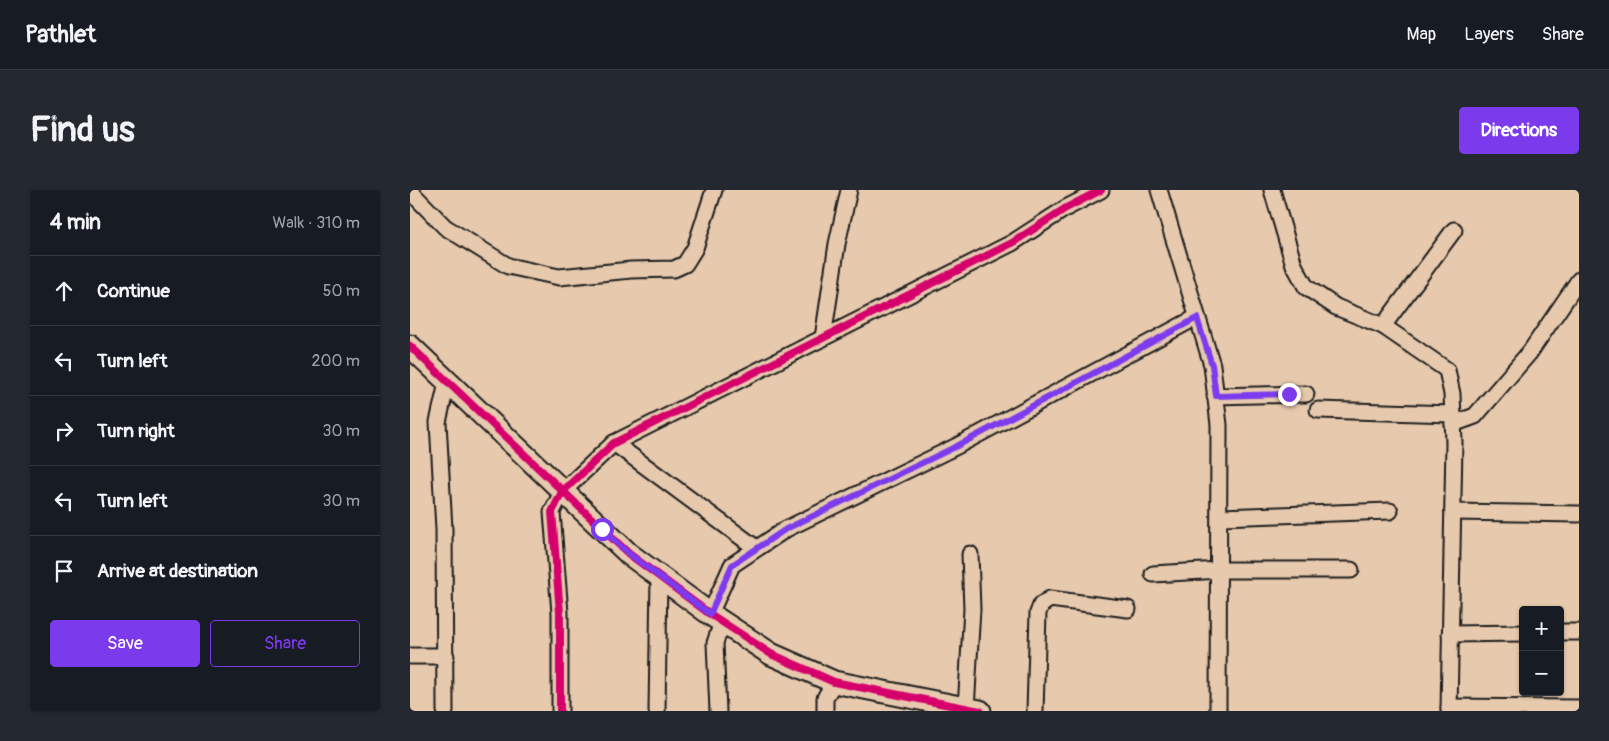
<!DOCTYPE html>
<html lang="en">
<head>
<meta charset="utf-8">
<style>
	:root { --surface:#171b24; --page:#242831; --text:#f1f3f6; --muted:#9ea1a6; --line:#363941; --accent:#7c3aed }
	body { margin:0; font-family:Pangolin,sans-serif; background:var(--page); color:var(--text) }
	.controls { position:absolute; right:15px; bottom:15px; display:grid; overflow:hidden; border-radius:5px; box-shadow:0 1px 4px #0004 }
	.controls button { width:45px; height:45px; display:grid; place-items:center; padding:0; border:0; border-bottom:1px solid var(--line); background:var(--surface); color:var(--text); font:25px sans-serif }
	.stop { position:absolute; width:15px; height:15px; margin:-11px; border:4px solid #7c3aed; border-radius:50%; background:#fff }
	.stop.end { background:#7c3aed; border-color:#fff; box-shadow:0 1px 5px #0008 }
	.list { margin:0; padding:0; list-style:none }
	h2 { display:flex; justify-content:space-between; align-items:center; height:65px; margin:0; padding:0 20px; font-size:21px }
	h2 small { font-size:16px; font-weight:400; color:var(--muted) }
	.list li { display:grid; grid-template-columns:32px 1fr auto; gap:15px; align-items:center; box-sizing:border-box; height:70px; padding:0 20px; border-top:1px solid var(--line) }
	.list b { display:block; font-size:19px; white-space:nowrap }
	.list em { font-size:16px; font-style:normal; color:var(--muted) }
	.actions { display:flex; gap:10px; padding:15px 20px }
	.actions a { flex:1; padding:11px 0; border:1px solid var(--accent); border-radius:5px; text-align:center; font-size:18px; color:var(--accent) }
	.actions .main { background:var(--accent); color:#fff }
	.icon { flex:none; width:28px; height:28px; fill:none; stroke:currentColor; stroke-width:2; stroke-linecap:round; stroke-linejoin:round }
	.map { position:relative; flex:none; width:1169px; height:521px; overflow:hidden; border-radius:5px }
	header { display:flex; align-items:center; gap:30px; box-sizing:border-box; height:70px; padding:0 25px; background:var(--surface); border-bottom:1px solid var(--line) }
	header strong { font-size:24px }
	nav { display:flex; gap:28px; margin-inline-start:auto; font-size:18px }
	.intro { display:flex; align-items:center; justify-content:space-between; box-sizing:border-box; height:120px; padding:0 30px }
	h1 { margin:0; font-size:35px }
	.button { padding:12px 22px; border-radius:5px; background:var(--accent); color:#fff; font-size:18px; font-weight:700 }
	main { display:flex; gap:30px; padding:0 30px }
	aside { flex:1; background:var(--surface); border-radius:5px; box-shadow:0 1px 4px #0004 }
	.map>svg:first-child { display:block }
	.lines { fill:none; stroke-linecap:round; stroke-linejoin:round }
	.street-casing { stroke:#1c1c1c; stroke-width:19 }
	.secondary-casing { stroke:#1c1c1c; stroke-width:25 }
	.street { stroke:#e7caae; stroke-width:15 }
	.secondary { stroke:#e7caae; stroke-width:21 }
	.cycleway-casing { stroke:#e7caae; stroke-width:11 }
	.cycleway { stroke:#d6006c; stroke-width:8 }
	.route { stroke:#7c3aed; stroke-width:6 }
</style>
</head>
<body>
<header>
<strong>Pathlet</strong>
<nav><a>Map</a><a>Layers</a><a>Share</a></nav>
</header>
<div class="intro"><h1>Find us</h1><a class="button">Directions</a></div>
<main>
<aside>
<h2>4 min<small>Walk · 310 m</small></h2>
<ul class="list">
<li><svg class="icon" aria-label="ahead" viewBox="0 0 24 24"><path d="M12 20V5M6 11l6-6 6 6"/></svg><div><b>Continue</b></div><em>50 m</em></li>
<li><svg class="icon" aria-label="left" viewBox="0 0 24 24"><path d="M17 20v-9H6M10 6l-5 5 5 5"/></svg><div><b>Turn left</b></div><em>200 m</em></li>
<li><svg class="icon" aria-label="right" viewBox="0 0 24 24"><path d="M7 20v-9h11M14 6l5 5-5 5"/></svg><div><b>Turn right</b></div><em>30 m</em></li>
<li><svg class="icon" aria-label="left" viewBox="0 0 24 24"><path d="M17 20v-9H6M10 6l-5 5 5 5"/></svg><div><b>Turn left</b></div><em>30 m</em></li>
<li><svg class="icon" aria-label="arrive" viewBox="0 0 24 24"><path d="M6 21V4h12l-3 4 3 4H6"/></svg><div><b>Arrive at destination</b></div></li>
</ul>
<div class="actions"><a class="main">Save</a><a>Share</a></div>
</aside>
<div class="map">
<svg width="1169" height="521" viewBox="0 0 1169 521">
	<rect width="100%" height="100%" fill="#e7caae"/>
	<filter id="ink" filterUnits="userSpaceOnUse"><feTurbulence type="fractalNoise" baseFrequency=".02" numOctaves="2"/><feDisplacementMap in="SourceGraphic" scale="10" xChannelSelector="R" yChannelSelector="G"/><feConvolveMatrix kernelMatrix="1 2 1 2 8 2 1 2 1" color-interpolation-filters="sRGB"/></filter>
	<g filter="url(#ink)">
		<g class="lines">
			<g class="street-casing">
				<g id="street">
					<path d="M749 0 802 175 809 235 808 521"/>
					<path d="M862 0 884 75 896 97 926 117 973 136 1037 180 1042 204 1044 253 1039 521"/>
					<path d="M0 1 35 37 98 76 149 87 221 80 264 79 275 74 285 58 304 0"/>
					<path d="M973 136 1044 40"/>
					<path d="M413 148 427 54 439 0"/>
					<path d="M805 206 896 204"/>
					<path d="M908 220 1043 224"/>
					<path d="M1043 234 1065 226 1120 162 1169 90"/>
					<path d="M204 253 346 358"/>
					<path d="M1043 322 1169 324"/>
					<path d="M810 327 980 321"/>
					<path d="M743 384 810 380H941"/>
					<path d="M300 424 322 375 376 339 547 256 787 127"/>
					<path d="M1150 442H1169"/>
					<path d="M1040 444 1113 443"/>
					<path d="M0 466H36"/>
					<path d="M1039 517 1169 518"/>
					<path d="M556 519 562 419 560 364"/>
					<path d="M35 521 34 339 28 232 37 193"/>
					<path d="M150 521V423L142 322 152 302 204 253 602 53 656 18 691 0"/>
					<path d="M247 521 249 387"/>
					<path d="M308 521 305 453 312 432"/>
					<path d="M415 521V508L424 492"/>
					<path d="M625 521 628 423 631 415 640 409 718 419"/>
				</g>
			</g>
			<g class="secondary-casing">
				<path id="secondary" d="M0 156 219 364 300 424 361 464 424 492 570 521"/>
			</g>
			<use href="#street" class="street"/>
			<use href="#secondary" class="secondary"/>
			<g class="cycleway-casing">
				<g id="cycleway">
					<path d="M0 156 219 364 300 424 361 464 424 492 570 521"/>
					<path d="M150 521V423L142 322 152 302 204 253 602 53 656 18 691 0"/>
				</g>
			</g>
			<use href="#cycleway" class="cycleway"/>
		</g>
	</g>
	<g class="lines" filter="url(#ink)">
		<path class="route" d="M192 339 219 364 300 424 322 375 376 339 547 256 787 128 802 175 806 206 879 204"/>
	</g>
</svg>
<div class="controls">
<button>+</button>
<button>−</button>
</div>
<div class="stop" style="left:192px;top:339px"></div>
<div class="stop end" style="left:879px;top:204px"></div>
</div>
</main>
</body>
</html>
